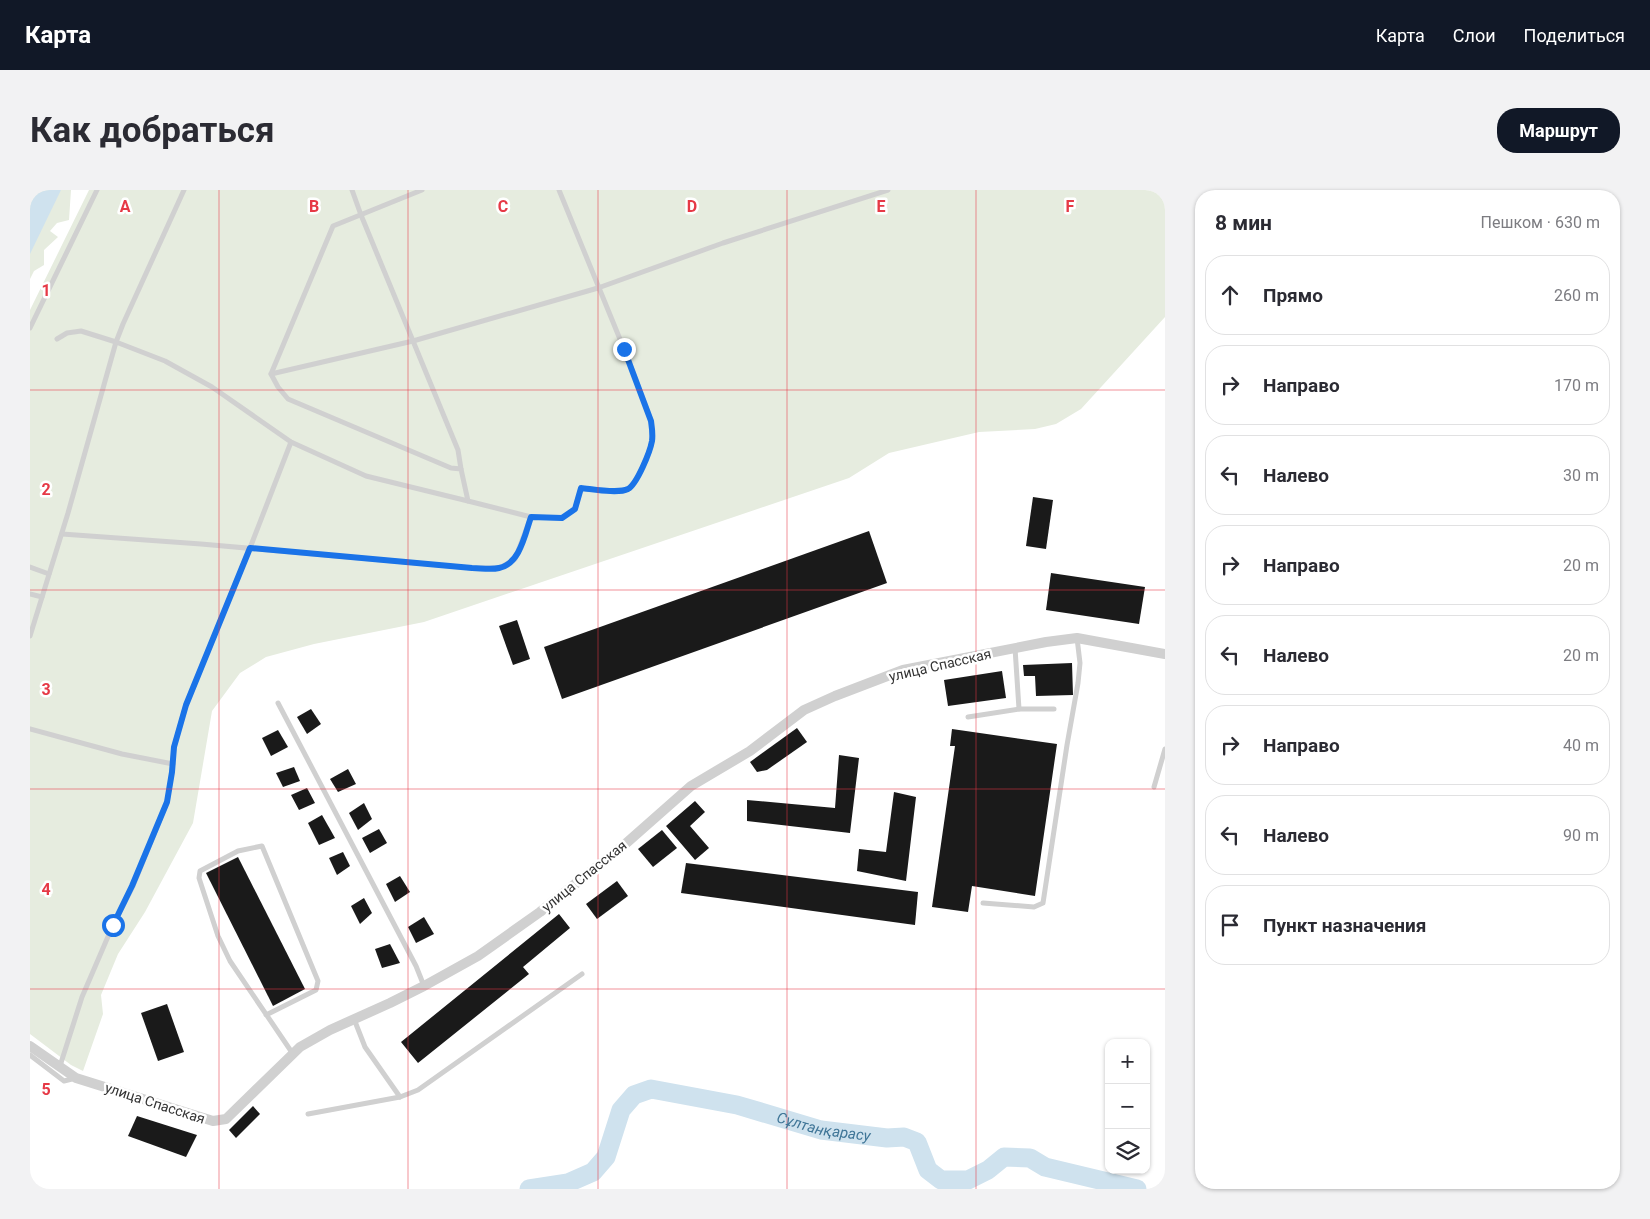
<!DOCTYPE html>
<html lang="ru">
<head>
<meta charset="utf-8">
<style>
	:root { --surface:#fff; --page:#f2f2f3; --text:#2b2b33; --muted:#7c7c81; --line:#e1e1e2; --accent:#111827 }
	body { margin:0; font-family:Roboto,sans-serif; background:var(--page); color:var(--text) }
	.controls { position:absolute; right:15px; bottom:15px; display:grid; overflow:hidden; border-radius:10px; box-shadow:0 1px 4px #0004 }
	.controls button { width:45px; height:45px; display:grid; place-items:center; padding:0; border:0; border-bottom:1px solid var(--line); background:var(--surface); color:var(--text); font:25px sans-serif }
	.stop { position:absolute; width:15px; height:15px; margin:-11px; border:4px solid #1a73e8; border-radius:50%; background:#fff }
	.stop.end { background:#1a73e8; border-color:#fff; box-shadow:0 1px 5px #0008 }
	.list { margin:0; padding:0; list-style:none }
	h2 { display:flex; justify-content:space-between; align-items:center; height:65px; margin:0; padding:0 20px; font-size:21px }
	h2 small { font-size:16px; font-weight:400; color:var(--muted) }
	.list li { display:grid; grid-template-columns:32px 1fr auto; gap:15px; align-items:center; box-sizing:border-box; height:80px; margin:0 10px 10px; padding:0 10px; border:1px solid var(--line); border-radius:20px }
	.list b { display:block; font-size:19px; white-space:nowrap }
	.list em { font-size:16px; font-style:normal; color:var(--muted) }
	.icon { flex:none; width:28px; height:28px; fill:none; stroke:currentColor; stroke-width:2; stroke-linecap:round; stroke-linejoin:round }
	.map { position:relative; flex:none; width:1135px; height:999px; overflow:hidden; border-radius:20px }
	header { display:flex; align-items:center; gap:30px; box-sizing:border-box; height:70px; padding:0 25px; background:var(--accent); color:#fff }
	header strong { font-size:24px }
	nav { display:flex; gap:28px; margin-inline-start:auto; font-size:18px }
	.intro { display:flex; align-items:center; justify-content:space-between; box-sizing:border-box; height:120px; padding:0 30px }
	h1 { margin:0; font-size:35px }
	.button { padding:12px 22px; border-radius:20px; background:var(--accent); color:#fff; font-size:18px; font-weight:700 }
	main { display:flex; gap:30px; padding:0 30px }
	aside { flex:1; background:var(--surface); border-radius:20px; box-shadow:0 1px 4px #0004 }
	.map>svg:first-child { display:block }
	.green { fill:#e6ecdf }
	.water { fill:#cfe2ee }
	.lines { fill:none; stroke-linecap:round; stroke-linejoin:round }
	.river { stroke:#cfe2ee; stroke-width:19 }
	.building { fill:#1a1a1a }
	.service { stroke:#d0d0d0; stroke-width:5 }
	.minor { stroke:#d0d0d0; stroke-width:10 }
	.route { stroke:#1a73e8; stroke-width:6 }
	.grid { fill:none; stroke:#e63946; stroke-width:1; stroke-opacity:0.55 }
	.labels { text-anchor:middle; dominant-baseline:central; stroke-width:5; stroke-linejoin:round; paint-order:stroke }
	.street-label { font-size:14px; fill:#333; stroke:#fff }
	.water-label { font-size:15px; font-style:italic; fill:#3f7597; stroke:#fff }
	.grid-label { font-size:16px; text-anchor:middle; font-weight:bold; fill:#e63946; stroke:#fff; stroke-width:5; stroke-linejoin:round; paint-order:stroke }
</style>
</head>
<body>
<header>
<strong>Карта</strong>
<nav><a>Карта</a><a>Слои</a><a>Поделиться</a></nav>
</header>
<div class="intro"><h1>Как добраться</h1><a class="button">Маршрут</a></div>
<main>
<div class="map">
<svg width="1135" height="999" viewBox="0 0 1135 999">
	<rect width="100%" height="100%" fill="#fff"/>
	<g class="green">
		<path d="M0 0H41L39 30 27 33 20 41 28 47 14 60V75L4 81 0 89Z"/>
		<path d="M59 0H1135V127L1051 219 1026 234 1005 239 949 242 859 263 819 288 394 432 284 454 236 467 210 483 182 521 163 633 115 722 88 764 71 805 73 824 53 881 41 875 0 844V120Z"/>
	</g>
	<path class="water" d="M0 0H31L0 64Z"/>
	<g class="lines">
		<path class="river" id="s1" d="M499 999 538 993 563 982 576 967 591 920 604 905 621 899 707 915 791 940 857 948 874 947 887 952 898 980 911 990H938L958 980 974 967 1000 968 1015 977 1107 999"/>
	</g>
	<g class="building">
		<path d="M1003 307 1023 310 1016 359 996 356Z"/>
		<path d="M839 341 857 393 532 509 514 457Z"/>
		<path d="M1021 383 1115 397 1109 434 1016 420Z"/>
		<path d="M487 430 500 469 483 475 469 436Z"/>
		<path d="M1042 473 1043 505 1006 506 1005 486H994L993 475Z"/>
		<path d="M972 481 976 508 918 516 914 490Z"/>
		<path d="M281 519 291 534 277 544 267 527Z"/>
		<path d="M767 538 777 552 737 580 727 582 720 572Z"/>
		<path d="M922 539 1027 554 1005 706 942 696 938 722 902 717 925 556H920Z"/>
		<path d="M248 540 258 557 241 566 232 548Z"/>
		<path d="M809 565 829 568 820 643 717 631V610L805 618Z"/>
		<path d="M264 577 270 591 253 597 246 583Z"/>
		<path d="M318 579 326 594 308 602 300 589Z"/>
		<path d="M277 598 285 613 269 620 261 605Z"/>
		<path d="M864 602 886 607 876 691 827 681 829 659 856 662Z"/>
		<path d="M665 611 675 622 660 636 679 658 665 670 636 636Z"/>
		<path d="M334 613 342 629 328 640 319 623Z"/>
		<path d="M292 625 305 648 289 655 278 633Z"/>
		<path d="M349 639 357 653 340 663 332 648Z"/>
		<path d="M632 640 647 658 623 677 608 659Z"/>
		<path d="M313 662 320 676 307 685 299 668Z"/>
		<path d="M208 667 275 799 243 816 176 683Z"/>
		<path d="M656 673 888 702 885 735 651 703Z"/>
		<path d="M370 686 380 702 365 712 356 694Z"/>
		<path d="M587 691 598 706 567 729 556 714Z"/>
		<path d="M334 708 342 723 330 734 321 716Z"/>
		<path d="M529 724 540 738 493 777 499 784 388 873 371 852Z"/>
		<path d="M394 727 404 744 386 753 378 737Z"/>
		<path d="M360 754 370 773 352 778 345 759Z"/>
		<path d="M137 814 154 862 128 871 111 823Z"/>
		<path d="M223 916 230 924 206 948 199 940Z"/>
		<path d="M107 926 167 945 156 967 98 946Z"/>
	</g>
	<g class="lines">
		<g class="service">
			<path d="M322 0 331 25 428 260 431 279"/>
			<path d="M392 0 303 36 241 184 248 197 258 209 421 278 431 279 438 311 501 327"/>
			<path d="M0 138 67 0"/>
			<path d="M27 149 37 143 51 141 86 152 135 171 182 197 261 252 336 286 438 311"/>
			<path d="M241 184 383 151 568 98 693 53 858 0"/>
			<path d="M32 344 171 354 442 378H470L485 369 501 327 532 328 545 319 551 298C562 299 588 304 598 299 607 294 620 261 622 251 623 244 622 238 621 231L594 159 529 0"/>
			<path d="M0 377 19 384"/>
			<path d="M0 404 12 407"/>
			<path d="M0 446 38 323 86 152 93 134 154 0"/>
			<path d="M985 458 989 519"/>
			<path d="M248 513 386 776 394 796"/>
			<path d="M938 527 989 519H1024"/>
			<path d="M0 539 92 564 143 574"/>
			<path d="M1124 597 1135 559"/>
			<path d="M953 713 1004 717 1013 713 1037 555 1048 493 1050 473 1047 448"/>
			<path d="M236 825 286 800 288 791 232 656 208 661 170 681 169 688 188 746 200 771 263 864"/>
			<path d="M324 829 335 857 370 907"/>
			<path d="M0 865 34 891 46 888"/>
			<path d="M30 876 52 807 83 735 103 696 137 612 142 582 144 557 156 515 220 358 261 252"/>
			<path d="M278 924 370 907 388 900 552 784"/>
		</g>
		<path class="minor" d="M0 856 46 888 183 931 196 929 270 857 300 840 360 813 394 796 448 766 510 722 593 656 661 596 720 561 774 520 805 506 873 480 1016 452 1047 448 1135 464"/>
	</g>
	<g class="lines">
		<path class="route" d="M83 735 102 696 137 612 142 582 144 557 156 515 220 358 442 378C450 378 461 380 469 378 490 374 495 344 501 327L532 328 545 319 551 298C562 299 588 304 598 299 607 294 620 262 622 251 623 244 622 238 621 231L594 159"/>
	</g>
	<path class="grid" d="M189 0V999M378 0V999M568 0V999M757 0V999M946 0V999M0 200H1135M0 400H1135M0 599H1135M0 799H1135"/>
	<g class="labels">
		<g class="street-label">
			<text transform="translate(910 475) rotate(-13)">улица Спасская</text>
			<text transform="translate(554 686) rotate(-39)">улица Спасская</text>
			<text transform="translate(125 913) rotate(18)">улица Спасская</text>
		</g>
		<g class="water-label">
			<text stroke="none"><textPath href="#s1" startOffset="351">Сұлтанқарасу</textPath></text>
		</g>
	</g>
	<g class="grid-label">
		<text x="95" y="22">A</text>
		<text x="284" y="22">B</text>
		<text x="473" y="22">C</text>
		<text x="662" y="22">D</text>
		<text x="851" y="22">E</text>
		<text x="1040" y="22">F</text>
		<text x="16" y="106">1</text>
		<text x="16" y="305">2</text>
		<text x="16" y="505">3</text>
		<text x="16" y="705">4</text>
		<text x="16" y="905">5</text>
	</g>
</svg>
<div class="controls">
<button>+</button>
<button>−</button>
<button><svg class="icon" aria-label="layers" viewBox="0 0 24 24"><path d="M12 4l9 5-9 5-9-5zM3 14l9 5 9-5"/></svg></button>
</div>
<div class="stop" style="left:83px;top:735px"></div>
<div class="stop end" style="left:594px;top:159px"></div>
</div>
<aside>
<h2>8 мин<small>Пешком · 630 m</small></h2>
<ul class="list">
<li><svg class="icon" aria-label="ahead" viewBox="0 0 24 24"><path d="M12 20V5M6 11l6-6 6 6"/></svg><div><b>Прямо</b></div><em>260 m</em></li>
<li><svg class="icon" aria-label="right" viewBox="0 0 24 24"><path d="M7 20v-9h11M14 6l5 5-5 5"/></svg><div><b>Направо</b></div><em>170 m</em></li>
<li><svg class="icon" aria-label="left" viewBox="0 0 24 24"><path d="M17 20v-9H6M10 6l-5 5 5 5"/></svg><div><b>Налево</b></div><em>30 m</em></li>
<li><svg class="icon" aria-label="right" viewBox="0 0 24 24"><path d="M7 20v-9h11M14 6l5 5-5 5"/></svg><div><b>Направо</b></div><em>20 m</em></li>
<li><svg class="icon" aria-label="left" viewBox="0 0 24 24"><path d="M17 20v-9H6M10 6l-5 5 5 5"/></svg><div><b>Налево</b></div><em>20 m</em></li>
<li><svg class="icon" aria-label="right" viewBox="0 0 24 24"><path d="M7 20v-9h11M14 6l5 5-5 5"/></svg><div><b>Направо</b></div><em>40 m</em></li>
<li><svg class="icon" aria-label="left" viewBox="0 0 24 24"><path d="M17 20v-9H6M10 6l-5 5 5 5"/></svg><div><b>Налево</b></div><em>90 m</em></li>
<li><svg class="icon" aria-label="arrive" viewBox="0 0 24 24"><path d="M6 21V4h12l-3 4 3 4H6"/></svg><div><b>Пункт назначения</b></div></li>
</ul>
</aside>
</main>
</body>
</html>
